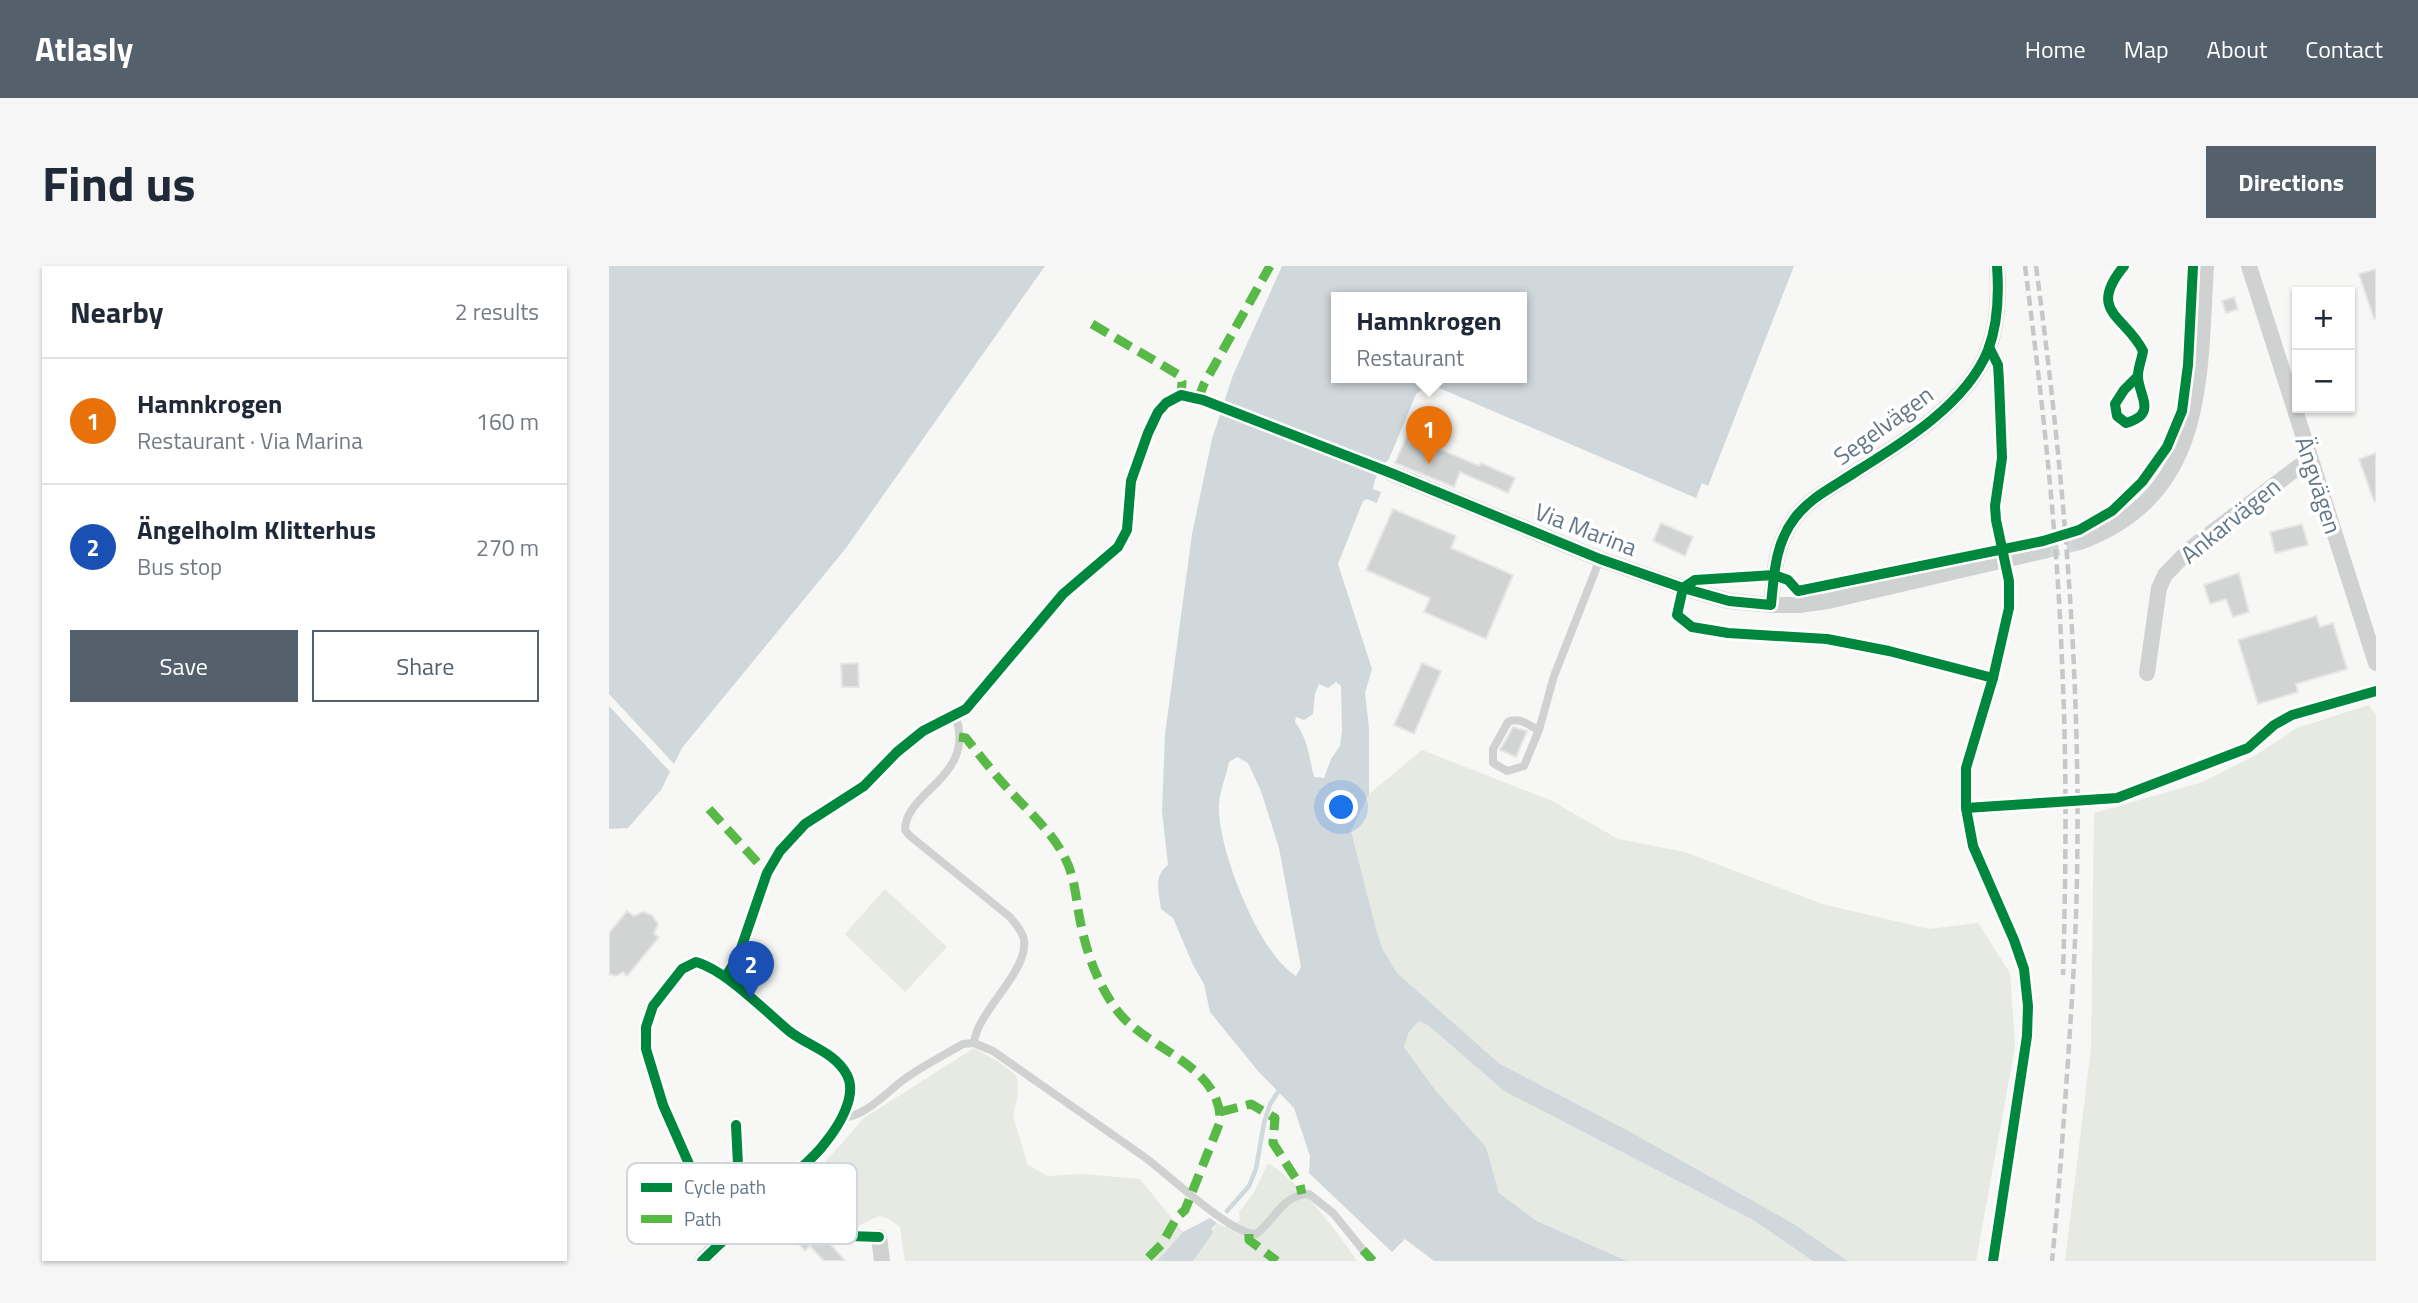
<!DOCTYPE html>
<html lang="en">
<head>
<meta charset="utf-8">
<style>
	:root { --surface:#fff; --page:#f6f6f7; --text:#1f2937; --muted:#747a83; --line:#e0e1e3; --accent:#55606d }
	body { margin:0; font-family:"Titillium Web",sans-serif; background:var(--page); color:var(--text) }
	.controls { position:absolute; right:21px; top:21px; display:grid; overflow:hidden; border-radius:0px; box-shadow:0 2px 5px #0004 }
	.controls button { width:63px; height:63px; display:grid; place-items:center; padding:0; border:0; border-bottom:2px solid var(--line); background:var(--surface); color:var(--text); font:35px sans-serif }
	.you { position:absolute; left:733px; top:542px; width:24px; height:24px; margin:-18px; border:5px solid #fff; border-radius:50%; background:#1a73e8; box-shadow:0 0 0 10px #1a73e833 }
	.badge { display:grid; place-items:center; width:46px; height:46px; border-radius:50%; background:var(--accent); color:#fff; font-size:23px; font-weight:700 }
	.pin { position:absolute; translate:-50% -58px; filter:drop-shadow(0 2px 4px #0008) }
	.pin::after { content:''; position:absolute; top:37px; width:24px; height:21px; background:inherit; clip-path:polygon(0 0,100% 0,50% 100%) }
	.popup { position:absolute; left:722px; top:26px; width:196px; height:91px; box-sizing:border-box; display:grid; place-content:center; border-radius:0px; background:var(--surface); filter:drop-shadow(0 2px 5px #0005); font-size:23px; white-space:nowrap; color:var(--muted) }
	.popup b { font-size:26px; color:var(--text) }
	.popup::after { content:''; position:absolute; left:50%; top:100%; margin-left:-14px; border:14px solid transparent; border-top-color:var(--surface) }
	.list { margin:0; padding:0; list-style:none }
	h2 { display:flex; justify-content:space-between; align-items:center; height:91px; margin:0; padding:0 28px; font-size:30px }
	h2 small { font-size:23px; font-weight:400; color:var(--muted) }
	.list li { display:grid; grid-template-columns:46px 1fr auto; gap:21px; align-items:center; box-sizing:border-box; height:126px; padding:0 28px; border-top:2px solid var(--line) }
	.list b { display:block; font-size:26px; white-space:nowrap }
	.list p { margin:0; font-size:23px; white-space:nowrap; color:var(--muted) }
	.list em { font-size:23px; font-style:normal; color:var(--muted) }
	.actions { display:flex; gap:14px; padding:21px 28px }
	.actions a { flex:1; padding:16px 0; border:2px solid var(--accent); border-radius:0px; text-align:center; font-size:24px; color:var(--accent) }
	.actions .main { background:var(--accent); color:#fff }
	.map { position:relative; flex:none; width:1767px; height:995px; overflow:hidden; border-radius:0px }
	header { display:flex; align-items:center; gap:42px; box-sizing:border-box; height:98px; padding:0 35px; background:var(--accent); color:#fff }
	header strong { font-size:33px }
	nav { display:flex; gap:38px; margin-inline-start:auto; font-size:24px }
	.intro { display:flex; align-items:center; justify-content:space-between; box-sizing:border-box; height:168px; padding:0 42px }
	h1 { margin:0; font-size:49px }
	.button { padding:18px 32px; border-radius:0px; background:var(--accent); color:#fff; font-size:24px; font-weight:700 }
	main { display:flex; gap:42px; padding:0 42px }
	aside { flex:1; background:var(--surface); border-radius:0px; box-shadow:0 2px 5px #0004 }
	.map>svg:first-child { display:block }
	.green { fill:#e6eae3 }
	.water { fill:#d0d8dc; fill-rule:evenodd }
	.pier { fill:#f7f7f5 }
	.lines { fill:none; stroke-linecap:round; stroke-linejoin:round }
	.stream { stroke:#d0d8dc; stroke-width:4.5 }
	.building { fill:#d2d3d3; stroke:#e6e6e5; stroke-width:2 }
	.street-tunnel { stroke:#d2d7da; stroke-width:16; stroke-dasharray:16 8; stroke-linecap:butt }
	.lane { stroke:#d0d2d2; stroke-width:8 }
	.street { stroke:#d0d2d2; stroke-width:16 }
	.rail { stroke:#c6c7c8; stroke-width:4.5; stroke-dasharray:10 5; stroke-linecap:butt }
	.quiet { stroke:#58b947; stroke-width:9; stroke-dasharray:18 9; stroke-linecap:butt }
	.cycleway-casing { stroke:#fff; stroke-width:15 }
	.cycleway { stroke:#00873e; stroke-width:10 }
	.labels { text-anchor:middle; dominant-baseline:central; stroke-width:7; stroke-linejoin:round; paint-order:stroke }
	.street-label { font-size:24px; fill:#637788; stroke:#fff }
	.key { fill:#fff; stroke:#d0d6db; stroke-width:2 }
	.key-label { font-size:19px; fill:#637788 }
</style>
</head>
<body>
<header>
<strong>Atlasly</strong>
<nav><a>Home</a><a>Map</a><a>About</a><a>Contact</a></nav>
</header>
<div class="intro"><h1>Find us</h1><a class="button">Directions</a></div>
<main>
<aside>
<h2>Nearby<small>2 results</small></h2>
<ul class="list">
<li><span class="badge" style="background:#e8710a">1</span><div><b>Hamnkrogen</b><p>Restaurant · Via Marina</p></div><em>160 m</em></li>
<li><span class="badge" style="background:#1a4fb4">2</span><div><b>Ängelholm Klitterhus</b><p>Bus stop</p></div><em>270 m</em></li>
</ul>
<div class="actions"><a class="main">Save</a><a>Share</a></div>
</aside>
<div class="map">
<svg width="1767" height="995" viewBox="0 0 1767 995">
	<rect width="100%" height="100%" fill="#f7f7f5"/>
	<g class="green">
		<path d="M1760 439 1767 449V995H1456L1482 782 1485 547 1594 516 1647 489 1688 462Z"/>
		<path d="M813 484 943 535 1009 573 1076 586 1213 638 1320 663 1369 657 1401 707 1406 781 1367 995H1239L1185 958 1018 864 891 798 788 707 774 684 767 663 742 565 760 528Z"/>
		<path d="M276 623 338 681 296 726 236 668Z"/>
		<path d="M810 755 820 760 895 825 1144 954 1204 995H1018L928 955 890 927 877 881 827 825 795 781 800 766Z"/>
		<path d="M365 782 388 795 408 810 409 828 404 850 419 899 439 910 474 908 531 913 574 966 548 995H296L291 961 280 953 270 950 245 962 202 912 255 852Z"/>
		<path d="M659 897C689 914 729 966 748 995H584L608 957 615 961 631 955 630 946 644 928Z"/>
	</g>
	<g class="water">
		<path d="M0 0H436L237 282 73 482 52 524 19 562 0 563Z"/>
		<path d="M673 0H1185L1099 220 1093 217 1087 232 821 118 807 128 780 193C771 202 766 210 764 223L772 226 768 237 758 233 754 235 729 298 763 403 756 427 760 462V528L742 565 767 663 774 684 788 707 891 798 1018 864 1185 958 1239 995H1204L1144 954 895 825 820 760 810 755 800 766 795 781 827 825 877 881 890 927 928 955 1018 995H825L796 973 783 986 700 907 701 890 685 842 649 805 601 746 595 718 585 701 564 652 552 643C550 626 544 610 559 599L553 545 556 468 583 268 603 173 624 109ZM727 32H913V112H727ZM727 416 732 420 733 465 731 480 722 493 715 512 705 511C700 491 699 473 686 456L687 451 695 454 704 448 706 428 710 418 719 422ZM628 491 639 497 652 525 670 582 692 701 687 710C650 688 611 587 610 545 609 529 617 511 620 496Z"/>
		<path d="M601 952 608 957 603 962V968L584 995H548L574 966Z"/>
	</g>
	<path class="pier" d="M0 428 68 501 64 509 0 440Z"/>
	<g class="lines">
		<path class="stream" d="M618 945 640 920 647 903 655 857 661 838 669 826"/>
	</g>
	<g class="building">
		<path d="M1767 3V52L1765 53 1750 8Z"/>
		<path d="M1625 31 1629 43 1617 47 1613 35Z"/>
		<path d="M798 169 870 200 872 197 906 212 899 227 851 206 845 221 786 197Z"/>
		<path d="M1767 187V235H1765L1750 193Z"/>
		<path d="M784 243 847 270 842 282 904 309 877 373 815 346 821 332 757 304Z"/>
		<path d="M1052 257 1084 271 1076 290 1044 275Z"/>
		<path d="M1693 258 1699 279 1666 287 1661 266Z"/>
		<path d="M1630 307 1640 346 1624 351 1617 333 1601 338 1595 319Z"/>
		<path d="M1707 350 1711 361 1724 357 1738 403 1687 418 1689 426 1649 438 1629 374Z"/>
		<path d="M249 397 250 421H233L232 398Z"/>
		<path d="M813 397 832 405 805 468 785 459Z"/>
		<path d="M904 461 918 465 907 491 891 484Z"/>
		<path d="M18 645 25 650 34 646 43 649 49 658 45 668 50 671 18 710 14 706 7 710 0 708V667Z"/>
		<path d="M190 943 219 975 236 995H215L201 980 196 985 183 970 190 963 180 952Z"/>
	</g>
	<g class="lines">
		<path class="street-tunnel" d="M1434 285 1471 276"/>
		<g class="lane">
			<path d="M1074 322 1068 349 1083 361 1119 367 1218 373 1280 385 1384 412"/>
			<path d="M346 449C369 510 296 525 296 564L301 570 401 651C406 658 414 665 415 674 419 707 368 745 365 777"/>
			<path d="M930 464C921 460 909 450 899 456L884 483V497L898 505 915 500 930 464 945 410 991 293"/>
			<path d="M87 696C116 704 155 744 180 765 199 780 225 786 238 809 249 830 229 861 217 877 207 889 194 900 182 910 160 931 139 952 116 972L106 957 54 839 37 783V761L44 740 73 703Z"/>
			<path d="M233 852C258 850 277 826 297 812 315 799 335 789 354 778L365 777 384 785C434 820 484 855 534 890 558 907 621 968 647 968 666 954 674 928 700 928L724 947 754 984"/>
		</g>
		<g class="street">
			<path d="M1640 0 1767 397"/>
			<path d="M782 207 991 293 1074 322 1120 335 1162 339H1190L1219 335 1434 285"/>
			<path d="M1471 276C1598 229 1590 114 1597 0"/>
			<path d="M1162 339C1165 309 1166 278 1185 253 1201 231 1226 220 1248 205 1295 176 1358 137 1379 84 1389 58 1390 27 1388 0"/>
			<path d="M1538 407 1550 322 1556 309 1581 283 1701 192"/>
			<path d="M270 971 273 995"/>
			<path d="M93 995 116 972"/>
		</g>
		<g class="rail">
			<path d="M1416 0C1433 132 1448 263 1453 396 1458 500 1457 604 1454 709"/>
			<path d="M1427 0C1454 202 1472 406 1468 610 1467 672 1463 734 1459 795 1454 862 1450 928 1443 995"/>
		</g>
		<g class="quiet">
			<path d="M483 58 570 109 573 116 572 129"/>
			<path d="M589 133 595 118 661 0"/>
			<path d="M350 471 357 472C372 491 386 509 402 526 420 546 444 567 456 592 466 611 467 634 471 654 477 685 488 717 507 743 535 783 613 798 611 856L576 944 568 951 553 978 536 995"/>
			<path d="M100 543 158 607"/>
			<path d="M611 846 642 838 666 852 664 877 691 919 693 928"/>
			<path d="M640 968V974L668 995"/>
			<path d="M754 984 764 995"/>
		</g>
		<g class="cycleway-casing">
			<g id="cycleway">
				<path d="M1515 0C1477 46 1517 50 1534 85 1533 93 1528 104 1529 112 1531 132 1548 148 1517 157L1508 150 1506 138 1515 124 1528 111"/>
				<path d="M1380 81 1389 99 1390 115 1393 192 1386 240 1387 254 1400 315V342L1384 412 1357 502V542L1364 580 1405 674 1415 703 1419 740 1418 770 1384 995"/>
				<path d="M1384 412 1280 385 1218 373 1119 367 1083 361 1068 349 1074 322 1086 314 1165 309 1179 314 1189 325 1434 275 1470 264 1503 245 1533 216 1558 181 1573 145 1579 99 1584 0"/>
				<path d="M1357 542 1508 532 1639 482 1665 459 1683 449 1767 425"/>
				<path d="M117 710 129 691 158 607 171 585 196 558 255 520 288 486 314 465 357 443 454 328 509 281 518 264 522 215 539 167 549 146 557 137 572 129 594 134 782 207 991 293 1074 322 1120 335 1162 339C1165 309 1166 278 1185 253 1201 231 1226 220 1248 205 1295 176 1358 137 1379 84 1389 58 1390 27 1388 0"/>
				<path d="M127 859 132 958"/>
				<path d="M186 907 240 970 270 971"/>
				<path d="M93 995C121 968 150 941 178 915 190 903 206 891 216 877 229 861 249 830 238 809 226 786 199 780 180 765 155 744 116 704 87 696L73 703 44 740 37 761V783L54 839 106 957 116 972"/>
			</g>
		</g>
		<use href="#cycleway" class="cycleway"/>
	</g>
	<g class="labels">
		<g class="street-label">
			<text transform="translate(1274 159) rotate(-36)">Segelvägen</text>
			<text transform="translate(1710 219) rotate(72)">Ängvägen</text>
			<text transform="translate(1621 254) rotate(-39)">Ankarvägen</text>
			<text transform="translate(977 263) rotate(21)">Via Marina</text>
		</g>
	</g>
	<rect x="18" y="897" width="230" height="81" rx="10" class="key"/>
	<rect x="32" y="917" width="31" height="9" fill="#00873e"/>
	<rect x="32" y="949" width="31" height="8" fill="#58b947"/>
	<g class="key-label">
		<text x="75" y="928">Cycle path</text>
		<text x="75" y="960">Path</text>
	</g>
</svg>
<div class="controls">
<button>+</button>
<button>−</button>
</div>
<div class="you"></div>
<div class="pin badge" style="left:820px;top:198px;background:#e8710a">1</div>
<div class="popup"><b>Hamnkrogen</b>Restaurant</div>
<div class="pin badge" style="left:142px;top:733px;background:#1a4fb4">2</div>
</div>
</main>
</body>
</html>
